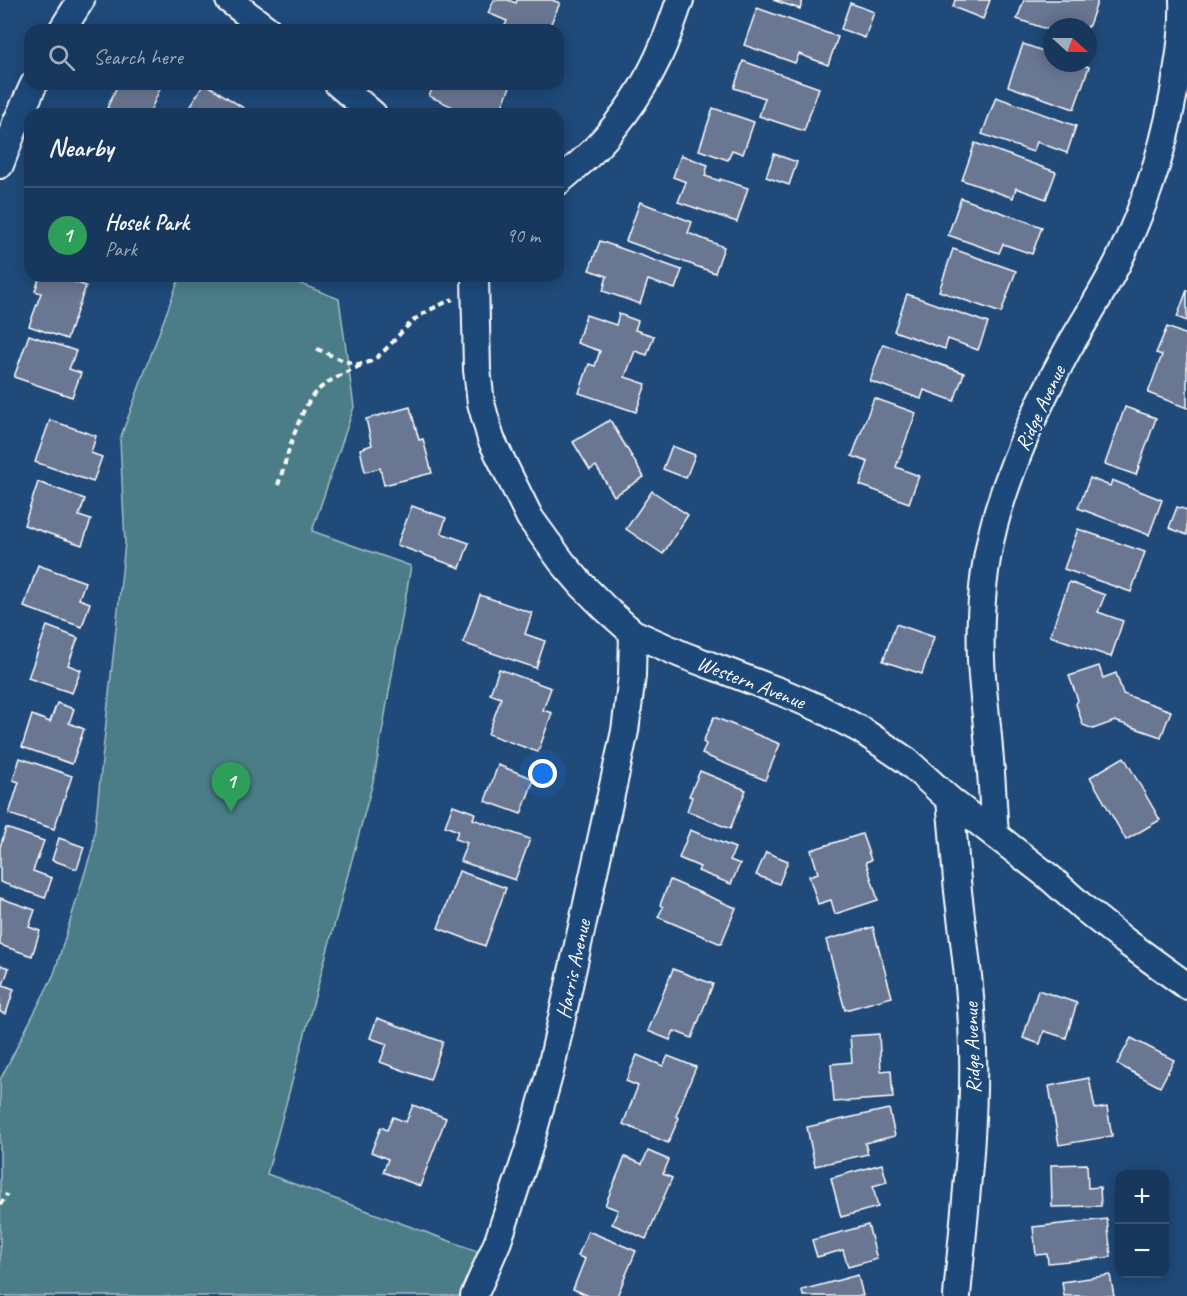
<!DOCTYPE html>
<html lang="en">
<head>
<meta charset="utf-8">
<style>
	:root { --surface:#17385c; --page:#203f62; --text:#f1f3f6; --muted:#9eacbb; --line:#365272; --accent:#ff9aa2 }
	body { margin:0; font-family:Caveat,sans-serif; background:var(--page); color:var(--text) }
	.controls { position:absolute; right:18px; bottom:18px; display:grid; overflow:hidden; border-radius:12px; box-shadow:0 3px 15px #0003 }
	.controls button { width:54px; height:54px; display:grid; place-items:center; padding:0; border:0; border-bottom:2px solid var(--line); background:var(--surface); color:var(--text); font:30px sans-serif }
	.compass { position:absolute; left:1043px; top:18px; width:54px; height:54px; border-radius:50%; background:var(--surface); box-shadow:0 3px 15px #0003; rotate:111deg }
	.you { position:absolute; left:543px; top:774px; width:21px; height:21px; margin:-15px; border:4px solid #fff; border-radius:50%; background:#1a73e8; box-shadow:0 0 0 9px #1a73e833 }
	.badge { display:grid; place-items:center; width:39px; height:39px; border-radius:50%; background:var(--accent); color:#fff; font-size:20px; font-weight:700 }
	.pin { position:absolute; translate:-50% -50px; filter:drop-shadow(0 2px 3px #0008) }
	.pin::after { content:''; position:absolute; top:32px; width:21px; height:18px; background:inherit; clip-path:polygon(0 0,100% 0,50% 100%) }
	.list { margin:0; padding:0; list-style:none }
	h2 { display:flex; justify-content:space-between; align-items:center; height:78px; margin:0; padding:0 24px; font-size:26px }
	h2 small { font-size:20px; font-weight:400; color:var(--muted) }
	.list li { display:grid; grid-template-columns:39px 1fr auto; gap:18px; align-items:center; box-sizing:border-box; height:96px; padding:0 24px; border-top:2px solid var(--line) }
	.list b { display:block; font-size:22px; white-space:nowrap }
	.list p { margin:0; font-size:20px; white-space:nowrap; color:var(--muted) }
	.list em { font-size:20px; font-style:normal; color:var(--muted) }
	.icon { flex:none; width:33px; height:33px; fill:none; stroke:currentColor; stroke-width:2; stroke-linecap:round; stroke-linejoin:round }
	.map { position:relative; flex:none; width:1187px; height:1296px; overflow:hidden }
	.search { position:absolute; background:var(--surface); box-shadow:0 3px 15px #0003; left:24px; top:24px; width:540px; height:66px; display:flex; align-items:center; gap:15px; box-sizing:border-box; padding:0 21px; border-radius:18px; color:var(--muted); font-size:22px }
	.panel { position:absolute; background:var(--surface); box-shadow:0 3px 15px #0003; left:24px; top:108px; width:540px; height:174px; border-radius:18px }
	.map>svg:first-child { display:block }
	.green { fill:#4c7d88; stroke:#a6bec4; stroke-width:1.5 }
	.building { fill:#6b7792; stroke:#fff; stroke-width:1.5 }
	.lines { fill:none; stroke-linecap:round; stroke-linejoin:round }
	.minor-casing { stroke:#fff; stroke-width:30 }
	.path { stroke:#fff; stroke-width:4; stroke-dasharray:6 4.5; stroke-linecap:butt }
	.minor { stroke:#1f4a7a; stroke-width:26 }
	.labels { text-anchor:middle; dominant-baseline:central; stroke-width:5; stroke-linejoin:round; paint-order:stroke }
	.street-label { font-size:21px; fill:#fff; stroke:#1f4a7a }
</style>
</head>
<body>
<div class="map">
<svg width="1187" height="1296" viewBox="0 0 1187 1296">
	<rect width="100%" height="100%" fill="#1f4a7a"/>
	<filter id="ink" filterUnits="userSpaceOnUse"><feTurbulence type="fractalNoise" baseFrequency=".0167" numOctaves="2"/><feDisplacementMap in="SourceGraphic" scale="12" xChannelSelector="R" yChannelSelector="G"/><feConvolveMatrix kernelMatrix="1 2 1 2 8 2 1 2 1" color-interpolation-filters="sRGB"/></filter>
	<g filter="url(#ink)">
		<path class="green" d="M180 276H281L339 299 354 407 312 531 411 566 374 778 267 1174 485 1254 466 1296H0V1080L54 974 93 846 125 543 120 439Z"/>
		<g class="building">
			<path d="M494 0H508L516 3 517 0H552L560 3 548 30H503L507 21 488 13Z"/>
			<path d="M773 0H803L800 9Z"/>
			<path d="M955 0H990L983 19 953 7Z"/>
			<path d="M1024 0H1098L1088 28V27H1052V31L1017 19Z"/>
			<path d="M850 3 874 12 865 38 841 29Z"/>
			<path d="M757 8 838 37 828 65 799 54 795 63 744 45Z"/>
			<path d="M1023 44 1052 54V63H1078L1089 67 1074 109 1008 86Z"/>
			<path d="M743 61 819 88 804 131 759 116 765 98 734 88Z"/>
			<path d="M118 84H162L149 114H121L107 108Z"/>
			<path d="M204 84H206L253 114H185Z"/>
			<path d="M435 84H503L510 87 499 114H468L429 96Z"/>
			<path d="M996 97 1076 126 1067 153 1037 142 1033 152 982 134Z"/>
			<path d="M713 108 754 122 743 154 732 150 728 160 699 150Z"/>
			<path d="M975 143 1056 172 1046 199 1016 188 1013 198 962 180Z"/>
			<path d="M774 154 797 162 789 185 766 177Z"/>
			<path d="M681 155 708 165 705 176 720 181V179L748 188 737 222 678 202 686 182 673 177Z"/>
			<path d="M961 198 1042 227 1032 254 1003 244 999 253 948 235Z"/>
			<path d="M640 202 692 222 688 233 724 247 715 273 626 241Z"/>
			<path d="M600 241 682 270 675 289 648 280 640 304 603 291 607 276 589 270Z"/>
			<path d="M953 249 1016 271 1001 313 939 291Z"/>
			<path d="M40 276H58L86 286 67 339 29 326 41 293 35 291Z"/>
			<path d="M1187 290V321L1177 317Z"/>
			<path d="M907 294 988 323 978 350 948 339 945 349 894 331Z"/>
			<path d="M619 314 638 321 635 330 654 336 647 355 635 351 625 377 646 384 636 412 579 393 589 364 595 366 600 351 577 343 586 315 616 325Z"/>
			<path d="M1167 327 1187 335V408L1148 393 1162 355 1156 353Z"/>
			<path d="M29 335 76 351 69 369 81 373 72 397 14 377Z"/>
			<path d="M883 344 964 373 954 401 924 390 921 399 870 381Z"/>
			<path d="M874 398 916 413 896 467 919 476 909 503 860 485 868 462 852 456Z"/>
			<path d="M410 407 419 440 423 439 432 473 384 485 380 468 365 472 360 449 372 445 366 419Z"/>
			<path d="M1125 407 1156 418 1136 475 1105 464Z"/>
			<path d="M50 420 96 436 91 453 102 457 93 482 35 462Z"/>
			<path d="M610 420 644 477 614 496 596 466 590 470 573 442Z"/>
			<path d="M672 446 695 455 686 478 663 469Z"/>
			<path d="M1090 478 1110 486 1112 480 1162 500 1149 535 1078 508Z"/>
			<path d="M38 482 85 499 79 516 91 520 82 545 24 525Z"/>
			<path d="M652 491 688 515 663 554 626 529Z"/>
			<path d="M412 506 446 518 441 533 469 543 460 568 397 545Z"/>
			<path d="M1177 507 1187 510V535L1169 528Z"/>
			<path d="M1078 529 1145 552 1131 592 1064 569Z"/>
			<path d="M38 565 85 582 79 599 90 603 82 627 24 607Z"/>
			<path d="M1069 582 1105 595 1098 612 1123 621 1111 657 1050 636Z"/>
			<path d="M480 595 532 613 525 634 545 641 536 668 463 643Z"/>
			<path d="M896 624 934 637 922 674 883 661Z"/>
			<path d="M47 626 78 638 68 665 81 670 72 693 28 678Z"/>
			<path d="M1099 666 1103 678 1116 673 1123 694 1171 711 1161 737 1115 721 1093 729 1083 725 1076 704 1078 700 1069 676Z"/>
			<path d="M499 669 551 688 543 710 552 713 538 752 488 734 501 698 490 694Z"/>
			<path d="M57 703 74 709 69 723 84 729 72 764 22 747 32 715 50 722Z"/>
			<path d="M714 717 780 744 765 780 702 754 706 744 703 742Z"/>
			<path d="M1124 757 1160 820 1126 840 1090 777Z"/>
			<path d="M20 758 72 776 54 829 9 814 19 782 13 780Z"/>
			<path d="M498 765 534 779 521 814 485 801Z"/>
			<path d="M700 771 746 790 730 829 687 811 692 797 689 796Z"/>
			<path d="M453 805 475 813 473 819 530 839 515 880 460 861 467 843 455 839 458 831 445 826Z"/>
			<path d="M6 828 44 841 33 871 52 878 45 898 0 882V847Z"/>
			<path d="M690 830 735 848 730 860 740 864 731 884 698 871 700 867 679 858Z"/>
			<path d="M862 834 871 860 866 862 878 900 835 914 831 900 818 904 809 876 818 873 811 850Z"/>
			<path d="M59 838 84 847 77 869 52 860Z"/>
			<path d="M766 852 788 861 779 884 756 875Z"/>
			<path d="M459 871 506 888 485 946 438 928Z"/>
			<path d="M670 880 736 908 721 944 658 917 663 907 660 905Z"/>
			<path d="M0 898 35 910 29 927 40 931 32 956 0 945Z"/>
			<path d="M873 927 892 997 845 1010 826 940Z"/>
			<path d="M0 965 9 968 3 985 14 989 6 1014 0 1012Z"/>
			<path d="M673 969 713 984 692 1038 674 1031 670 1040 648 1031Z"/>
			<path d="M1038 990 1077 1003 1066 1038 1044 1031 1040 1044 1023 1038Z"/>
			<path d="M377 1018 443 1042 430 1080 380 1062 387 1044 370 1038Z"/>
			<path d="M879 1034 881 1071 891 1070 893 1098 834 1102 831 1064 852 1062 850 1036Z"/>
			<path d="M1131 1038 1174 1060 1160 1087 1117 1064Z"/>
			<path d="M637 1055 663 1066 668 1056 696 1067 676 1116 679 1118 668 1143 623 1124 638 1086 626 1081Z"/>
			<path d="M1089 1078 1095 1109 1107 1107 1112 1136 1059 1145 1049 1086Z"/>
			<path d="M413 1105 446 1118 420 1186 383 1172 388 1159 371 1152 381 1127 387 1130 393 1117 406 1122Z"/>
			<path d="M889 1109 895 1136 865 1143 868 1154 815 1166 807 1127Z"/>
			<path d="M648 1151 669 1160 663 1174 672 1178 646 1239 612 1224 618 1210 605 1205 625 1157 642 1164Z"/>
			<path d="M882 1164 887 1182 873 1186 878 1207 841 1217 831 1178Z"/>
			<path d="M1087 1164 1088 1188 1100 1187 1101 1206 1052 1207 1051 1165Z"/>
			<path d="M1107 1219 1111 1257 1048 1263 1047 1254 1036 1255 1033 1227Z"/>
			<path d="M868 1225 877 1259 848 1267 843 1250 817 1257 812 1240Z"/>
			<path d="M588 1231 636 1251 617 1296H589L573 1289 585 1259 578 1256Z"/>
			<path d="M858 1275 863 1296H803L802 1290Z"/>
			<path d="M1110 1275 1114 1296H1064L1062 1282Z"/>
		</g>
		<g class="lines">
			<g class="minor-casing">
				<g id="minor">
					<path d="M229 0 268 30"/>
					<path d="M62 30 81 0"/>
					<path d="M338 84 373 114"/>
					<path d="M0 165 16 123 34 84"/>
					<path d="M558 182C570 172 582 162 593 151 622 121 648 83 664 44 670 29 675 14 680 0"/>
					<path d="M475 276 477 370 481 403 491 439 530 518 562 562 582 585 606 609 633 633 683 655 784 693 819 708 861 730 907 761 950 800 1049 877 1086 910 1125 941 1187 986"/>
					<path d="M950 800C953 830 955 860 958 891 964 944 972 996 973 1050 975 1132 964 1214 957 1296"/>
					<path d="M995 835C993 807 992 778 989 749 987 719 982 689 981 659 979 609 984 558 998 511 1015 455 1040 400 1068 349 1085 320 1103 292 1118 262 1147 202 1168 139 1177 72 1181 49 1184 24 1183 0"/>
					<path d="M474 1296 498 1241 528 1151 550 1072 625 731 632 676 633 633"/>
				</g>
			</g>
			<g class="path">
				<path d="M317 349C329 354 349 365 362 364 379 363 398 333 412 322 423 312 440 305 453 299"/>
				<path d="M278 485C287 459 297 415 314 394 326 381 346 372 362 365"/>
				<path d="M0 1205 7 1194"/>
			</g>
			<use href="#minor" class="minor"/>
		</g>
	</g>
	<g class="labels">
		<g class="street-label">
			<text transform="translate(1040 408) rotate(-65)">Ridge Avenue</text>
			<text transform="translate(751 682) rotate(21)">Western Avenue</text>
			<text transform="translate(573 969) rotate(-78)">Harris Avenue</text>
			<text transform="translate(972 1048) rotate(-92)">Ridge Avenue</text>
		</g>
	</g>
</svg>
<div class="controls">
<button>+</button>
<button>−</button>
</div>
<svg class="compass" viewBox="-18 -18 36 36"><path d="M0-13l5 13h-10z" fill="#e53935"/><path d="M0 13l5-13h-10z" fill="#9eacbb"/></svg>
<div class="you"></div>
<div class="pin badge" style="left:231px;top:812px;background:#2e9e5b">1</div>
<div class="search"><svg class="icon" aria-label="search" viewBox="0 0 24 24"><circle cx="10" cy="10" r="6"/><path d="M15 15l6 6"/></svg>Search here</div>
<section class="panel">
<h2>Nearby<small></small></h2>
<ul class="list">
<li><span class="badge" style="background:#2e9e5b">1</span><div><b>Hosek Park</b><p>Park</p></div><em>90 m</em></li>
</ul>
</section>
</div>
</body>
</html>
